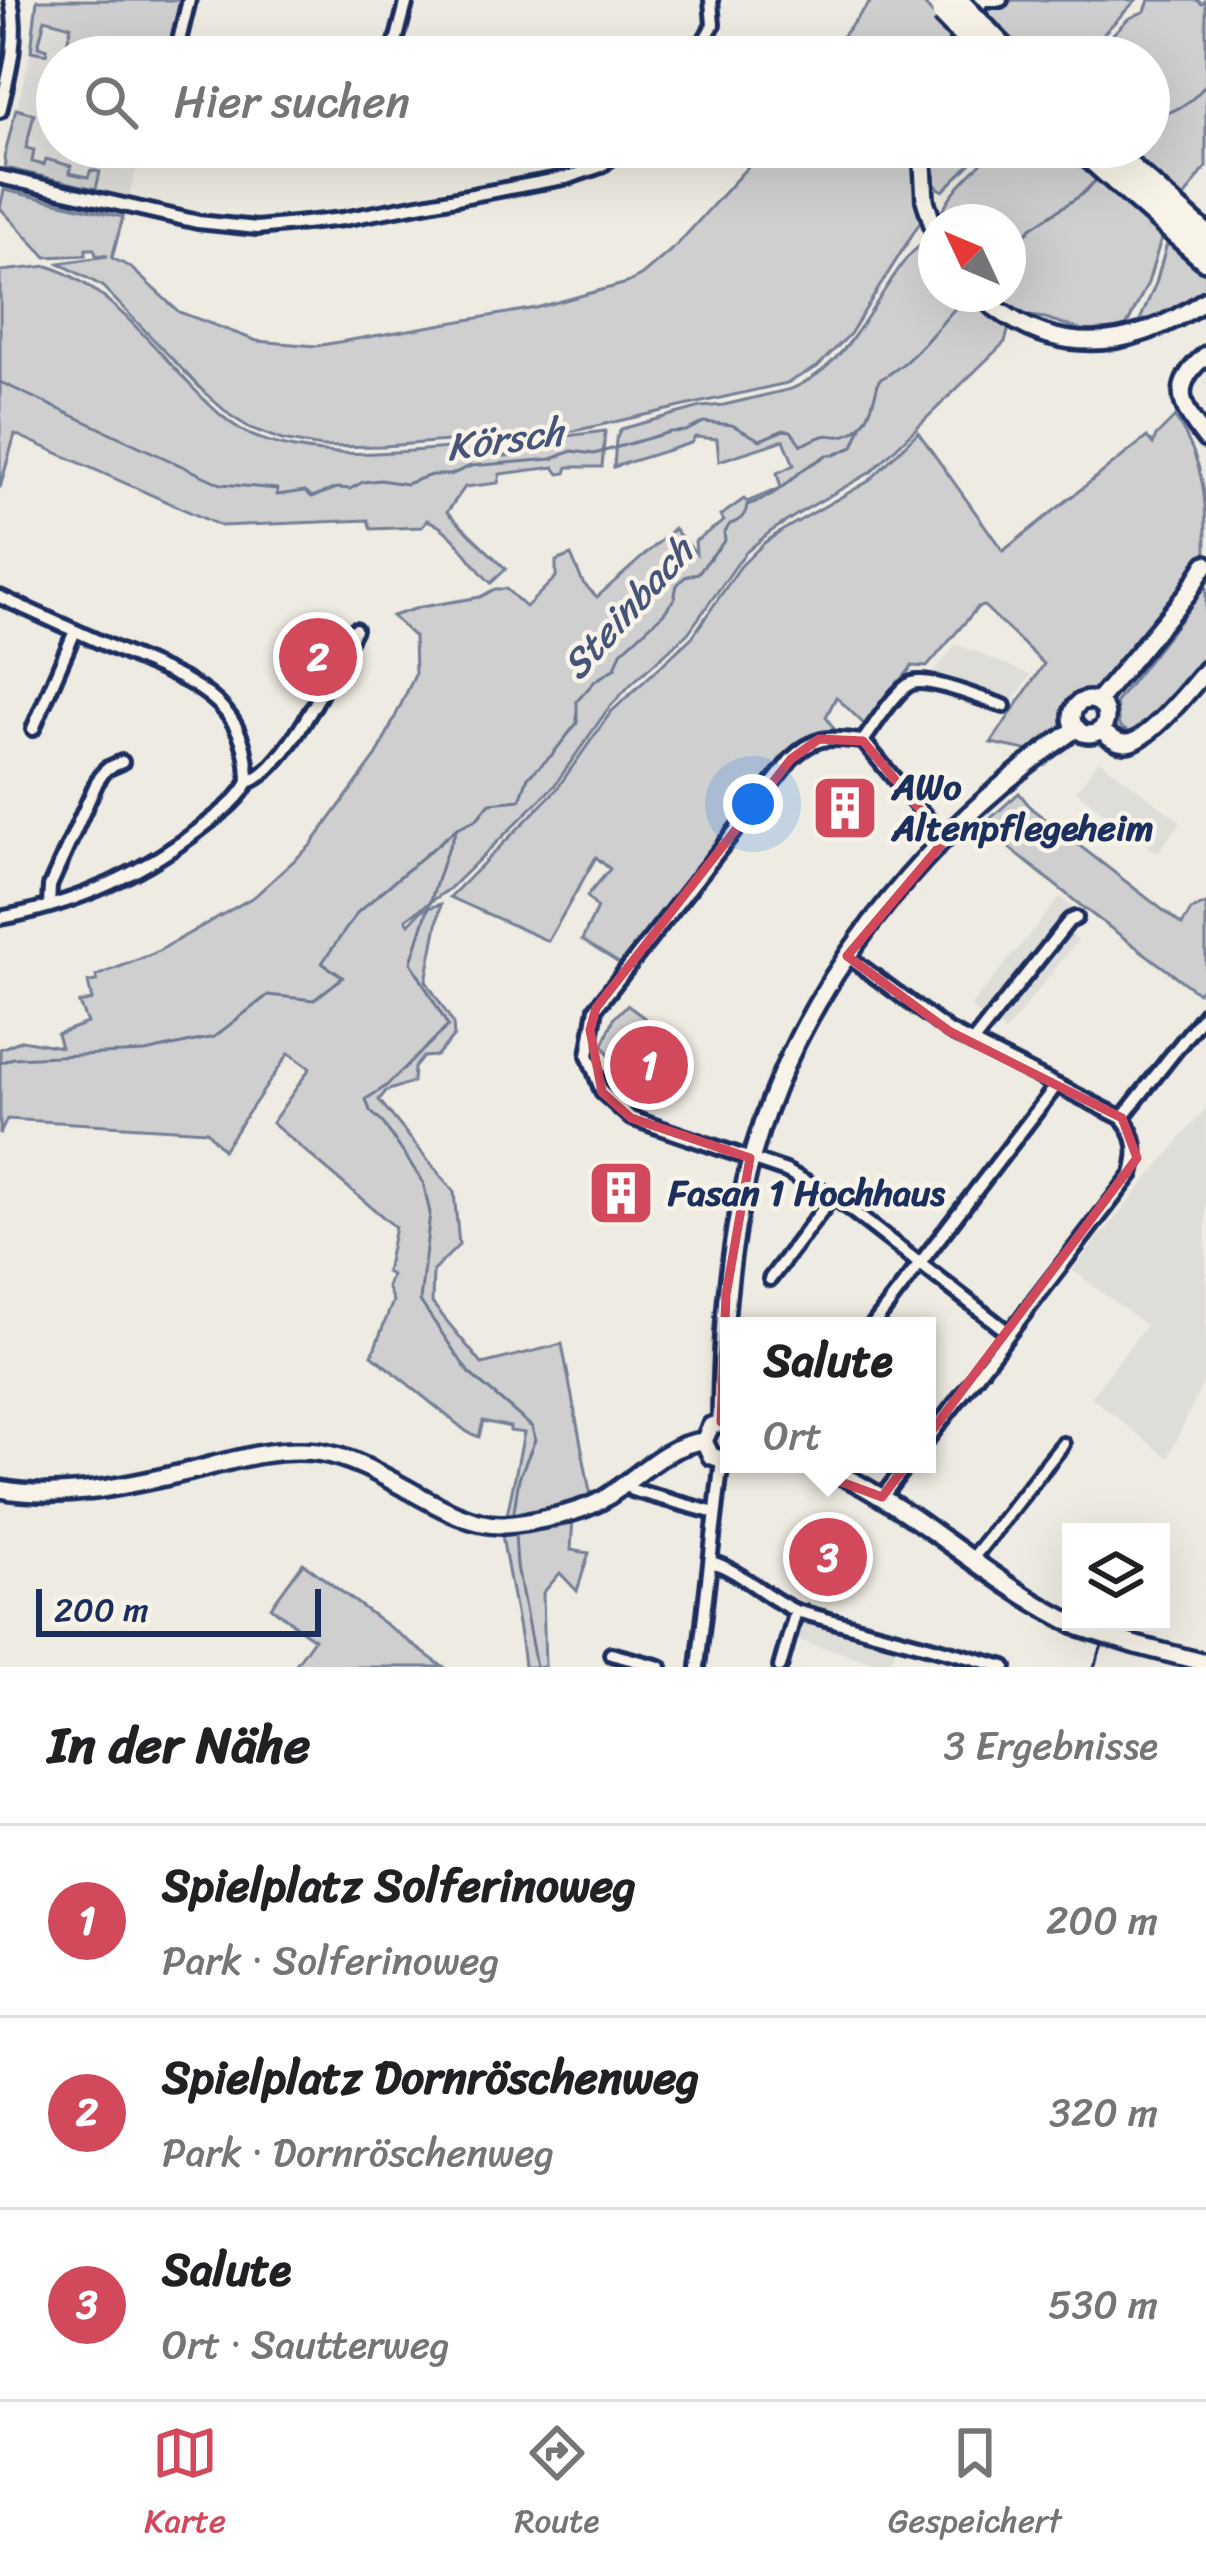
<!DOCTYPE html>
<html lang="de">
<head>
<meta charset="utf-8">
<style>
	:root { --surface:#fff; --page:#f2f2f2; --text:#202124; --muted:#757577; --line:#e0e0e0; --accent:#d1495b }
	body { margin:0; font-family:Sriracha,sans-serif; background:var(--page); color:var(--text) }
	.controls { position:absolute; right:36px; bottom:36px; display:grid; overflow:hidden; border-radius:0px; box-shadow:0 12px 48px #0002 }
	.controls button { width:108px; height:108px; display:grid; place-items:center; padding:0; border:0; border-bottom:3px solid var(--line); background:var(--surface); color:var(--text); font:60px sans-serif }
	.compass { position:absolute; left:918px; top:204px; width:108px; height:108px; border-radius:50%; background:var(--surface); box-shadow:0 12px 48px #0002; rotate:314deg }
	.scale { position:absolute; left:36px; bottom:30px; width:285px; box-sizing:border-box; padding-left:12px; border:6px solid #1b2f5e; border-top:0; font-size:33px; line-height:42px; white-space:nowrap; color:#1b2f5e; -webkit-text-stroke:9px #f7f3e8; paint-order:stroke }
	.you { position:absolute; left:753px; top:804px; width:42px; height:42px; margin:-30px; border:9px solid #fff; border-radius:50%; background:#1a73e8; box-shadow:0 0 0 18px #1a73e833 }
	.badge { display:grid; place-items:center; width:78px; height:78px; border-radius:50%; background:var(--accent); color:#fff; font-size:39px; font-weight:700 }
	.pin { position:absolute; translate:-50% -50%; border:6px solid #fff; box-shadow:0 3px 12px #0006 }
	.popup { position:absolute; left:720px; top:1317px; width:216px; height:156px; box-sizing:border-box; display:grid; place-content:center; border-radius:0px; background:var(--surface); filter:drop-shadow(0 3px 9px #0005); font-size:39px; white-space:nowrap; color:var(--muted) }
	.popup b { font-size:45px; color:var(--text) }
	.popup::after { content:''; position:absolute; left:50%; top:100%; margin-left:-24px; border:24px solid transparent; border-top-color:var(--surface) }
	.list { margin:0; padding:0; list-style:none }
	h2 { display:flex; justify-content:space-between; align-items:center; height:156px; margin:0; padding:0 48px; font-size:51px }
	h2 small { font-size:39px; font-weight:400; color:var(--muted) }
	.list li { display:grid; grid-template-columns:78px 1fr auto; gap:36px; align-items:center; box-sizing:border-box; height:192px; padding:0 48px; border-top:3px solid var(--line) }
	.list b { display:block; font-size:45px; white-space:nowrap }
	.list p { margin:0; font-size:39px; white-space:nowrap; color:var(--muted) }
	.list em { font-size:39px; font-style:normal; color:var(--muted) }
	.icon { flex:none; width:66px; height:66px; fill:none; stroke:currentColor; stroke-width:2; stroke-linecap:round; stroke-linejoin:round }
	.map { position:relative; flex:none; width:1206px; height:1667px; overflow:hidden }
	.search { position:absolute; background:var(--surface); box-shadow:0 12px 48px #0002; left:36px; right:36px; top:36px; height:132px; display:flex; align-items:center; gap:30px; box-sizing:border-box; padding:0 42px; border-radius:66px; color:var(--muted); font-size:45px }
	.sheet { height:732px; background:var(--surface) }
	nav { display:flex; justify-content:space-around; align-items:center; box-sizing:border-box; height:168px; border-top:3px solid var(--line); background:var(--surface); font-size:33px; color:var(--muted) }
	nav a { display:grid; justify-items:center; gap:6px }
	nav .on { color:var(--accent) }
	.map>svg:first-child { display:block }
	.built { fill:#deddd8 }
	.green { fill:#cfcfcf; stroke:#757f96; stroke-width:3 }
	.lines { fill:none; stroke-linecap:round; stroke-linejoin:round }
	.stream { stroke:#6e7992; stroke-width:3 }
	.street-casing { stroke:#1b2f5e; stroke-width:20 }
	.secondary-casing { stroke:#1b2f5e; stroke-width:24 }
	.highway-casing { stroke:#1b2f5e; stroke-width:30 }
	.street { stroke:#f7f3e8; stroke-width:10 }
	.secondary { stroke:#f7f3e8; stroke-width:15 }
	.highway { stroke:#f7f3e8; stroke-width:21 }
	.tram { stroke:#1b2f5e; stroke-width:3 }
	.secondary-bridge-casing { stroke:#1b2f5e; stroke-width:24; stroke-linecap:butt }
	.highway-bridge-casing { stroke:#1b2f5e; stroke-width:30; stroke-linecap:butt }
	.secondary-bridge { stroke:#f7f3e8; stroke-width:15 }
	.highway-bridge { stroke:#f7f3e8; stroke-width:21 }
	.marked { fill:none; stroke:#d1495b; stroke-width:9; stroke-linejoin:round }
	.labels { text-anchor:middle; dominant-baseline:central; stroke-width:9; stroke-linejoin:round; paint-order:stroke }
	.poi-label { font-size:36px; font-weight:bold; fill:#1b2f5e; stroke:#f7f3e8; text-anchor:start }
	.water-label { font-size:39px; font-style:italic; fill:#455478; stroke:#f7f3e8 }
</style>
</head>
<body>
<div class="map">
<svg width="1206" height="1667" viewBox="0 0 1206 1667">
	<rect width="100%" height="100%" fill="#eeebe2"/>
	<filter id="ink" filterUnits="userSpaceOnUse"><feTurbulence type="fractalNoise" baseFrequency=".00833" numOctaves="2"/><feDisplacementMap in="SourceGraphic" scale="24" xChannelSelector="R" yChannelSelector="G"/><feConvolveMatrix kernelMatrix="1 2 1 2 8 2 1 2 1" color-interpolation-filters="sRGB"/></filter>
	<g filter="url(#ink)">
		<g class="built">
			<path d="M44 19 167 57H57V147H143L129 196 5 167 3 163 34 40Z"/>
			<path d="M956 644 1031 675 1012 701 931 676Z"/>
			<path d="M1099 760 1181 822 1157 853 1076 791Z"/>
			<path d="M1060 897 1073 907 983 1017 970 1007Z"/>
			<path d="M1067 930 1078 940 1005 1032 994 1021Z"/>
			<path d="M1206 1108V1376L1168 1458 1091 1397 1146 1325 1072 1270Z"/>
			<path d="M800 1617 897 1643 889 1666 793 1639Z"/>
		</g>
		<g class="green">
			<path d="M37 0H182L167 57H64L71 26 45 19 38 46 47 49 46 54 31 51Z"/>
			<path d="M872 0H920L952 35 942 57H825Z"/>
			<path d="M1013 0H1136L1081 57H1028L982 13Z"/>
			<path d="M1149 0H1197L1202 4 1206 0V167L1159 233 1162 236 1148 283 1125 329 1088 332 1045 318 1013 314 985 294H1008V222H938C947 191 975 170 998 147H1149V57H1090L1128 19 1145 11Z"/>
			<path d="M16 109 34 114 26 148 34 150 32 162 44 165 46 159 71 166 70 173 88 177 91 170 100 172 96 189 6 168 4 158Z"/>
			<path d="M760 147H915L918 202 922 219 850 334 817 367 787 383 574 431 385 446 322 447 282 440 250 428 231 416 205 393 102 286 59 263 108 256 96 255 94 249H86V255L46 257 0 208 4 190 123 217 112 258 130 267 179 312 257 341 316 346 536 308 627 283 642 275 677 245 750 164Z"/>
			<path d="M926 147H987L943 191C927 181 924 165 926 147Z"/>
			<path d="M1168 240 1206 273V291L1166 317 1137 327 1156 283Z"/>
			<path d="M927 241 934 243 936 248V294H965L976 306 1009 328 1005 342 871 472 801 512 770 532 745 553 688 633 630 685 608 709 554 786 449 889 406 919 409 924 422 910 441 904 426 981 453 1023 454 1036 436 1056 423 1057 414 1068 413 1082 386 1091 379 1100 454 1192 459 1245 433 1271 432 1303 482 1364 562 1344 591 1497 545 1510 507 1515 524 1433 510 1431V1427L483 1421 479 1437 467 1432 372 1355 393 1301 387 1287 391 1275 386 1272 395 1227 272 1123 310 1068 289 1053 223 1150 207 1131 7 1119 0 1134V1049L22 1040 61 1047 57 1034 87 1023 79 1003 92 1000 88 982 97 981 96 976 153 954 255 896 311 845 377 755 415 675 414 637 392 616 421 607 480 597 495 589H506L526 607 556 577V561L571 555 583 583 597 597 674 529 696 553 695 541 724 521 720 516 744 499 747 502 781 488 777 473 794 465 784 440 719 461 717 439 695 437 691 443 614 467 616 440 621 429 701 407 724 405 791 389C842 368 864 320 894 276 903 262 912 250 927 241Z"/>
			<path d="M48 266C109 287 150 343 193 388 212 408 232 428 258 438 334 466 416 448 494 445L497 457 513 455V443L605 431 602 467H568L566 473 559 474 554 467 500 474 498 483 465 487 447 512 506 569 491 583C469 563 456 531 427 520L422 527 371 529 368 520 221 526 15 434 0 488V271Z"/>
			<path d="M1175 417C1206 465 1206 497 1206 552 1188 597 1127 656 1094 695 1068 701 1079 708 1067 724 1059 734 1041 743 1030 751L991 743 1044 664 984 606 978 607 927 667 912 666 867 727 836 697 826 717 836 732 814 736 797 743 696 866 622 965 582 940 597 908 587 896 610 869 596 857 548 941 450 897 556 790 611 712 692 637 740 567 764 543 783 530 869 481 918 432 1003 551 1147 437 1153 444 1156 436Z"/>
			<path d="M1206 579V657L1143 726 1131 734 1119 726 1116 702 1188 610Z"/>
			<path d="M1019 793 1032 809 1182 925 1191 910 1206 904V983L1198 993 1085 909 982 826Z"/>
			<path d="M627 1005 692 1053 648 1107 623 1077 603 1045 614 1018Z"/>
			<path d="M573 1518 571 1550 589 1553 577 1591 560 1573 543 1593 545 1667H524C520 1622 508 1579 502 1534Z"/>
			<path d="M303 1563 443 1667H294L314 1639 271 1607Z"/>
		</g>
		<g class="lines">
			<g class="stream">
				<path d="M1149 120C1172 112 1191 105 1206 84"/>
				<path d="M1008 256 1031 228 1081 195 1100 176"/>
				<path d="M0 382 221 484 277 489V495L305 491 312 497 337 488 350 489 363 482 380 480 406 484 431 475H450L471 466 552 459 572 451 594 454 670 432 686 431 704 422 732 425 760 440 784 430 791 431 801 445C808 443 814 439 820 437 830 433 831 437 841 436 869 432 873 401 879 380 916 360 933 331 961 302"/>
				<path d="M456 831 445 856 411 962 448 1026 385 1087 366 1099 370 1111 383 1123 423 1182 430 1213 420 1301 469 1373 532 1427 535 1440 519 1478 514 1511"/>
				<path d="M0 1063 13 1058 145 1052 214 1037 268 995 314 1000 343 977 322 963 358 912 457 828 477 819 490 803 520 800 528 777 551 756 577 723V701L595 681 615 668 621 652 664 613 674 599 677 585 685 577 698 573 725 540 724 533 730 524C740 521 746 516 747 505 770 498 784 487 800 472 808 465 818 462 826 455H834L853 447 861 427"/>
				<path d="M515 1534 517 1566 536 1667"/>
			</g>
			<g class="street-casing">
				<g id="street">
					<path d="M983 0H1001"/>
					<path d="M175 57 189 0"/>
					<path d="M392 57 407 0"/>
					<path d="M695 57 713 25 711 0"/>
					<path d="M0 111C9 74 19 38 11 0"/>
					<path d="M0 177 198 222 257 228 343 219 569 177 601 166 625 147"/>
					<path d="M0 597C40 615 80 633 120 651 155 667 201 681 226 712 242 731 248 757 248 782"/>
					<path d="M33 729 75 631"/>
					<path d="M863 741C873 728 897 688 912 683 931 677 984 700 1004 706"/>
					<path d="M945 840 863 741C830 738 817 734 791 759L596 1008 588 1055 602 1092 631 1118 786 1171 833 1196 1009 1333"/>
					<path d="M49 906 50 886 97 782 106 769 122 762"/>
					<path d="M0 918C77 904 148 871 209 822 223 811 240 798 248 782 287 770 335 666 355 629"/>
					<path d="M847 956 949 1031 1122 1118C1137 1137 1138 1152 1132 1174L927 1440"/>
					<path d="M972 1043 1069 921 1076 918"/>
					<path d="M1122 1118 1206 1012"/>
					<path d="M770 1279 833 1196"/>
					<path d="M872 1326 1056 1086"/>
					<path d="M632 1490 715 1513"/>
					<path d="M882 1497 907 1464"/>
					<path d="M972 1559 1063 1444"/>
					<path d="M711 1562C740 1570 766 1598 796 1611L1005 1667"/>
					<path d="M611 1654 660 1667"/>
					<path d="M698 1667 722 1459"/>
					<path d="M780 1667 796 1611"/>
				</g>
			</g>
			<g class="secondary-casing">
				<g id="secondary">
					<path d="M952 57 980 0"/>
					<path d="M922 147 925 200 936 235"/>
					<path d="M978 294C1052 359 1128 353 1206 300"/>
					<path d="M1206 355C1169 386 1180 405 1206 439"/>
					<circle cx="1089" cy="717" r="17"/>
					<path d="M1097 702 1187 594 1206 564"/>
					<path d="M1101 730C1108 736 1116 743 1126 743 1147 743 1192 687 1206 670"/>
					<path d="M721 1422C722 1340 727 1257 747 1176 792 993 923 833 1077 728"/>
					<path d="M726 1422 711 1426 704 1441 711 1456 722 1459 729 1458"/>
					<path d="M811 1464C847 1474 878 1495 909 1515 966 1554 1019 1598 1080 1627"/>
					<path d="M0 1489C62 1501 131 1485 191 1471 234 1460 273 1447 317 1452 382 1460 447 1528 504 1525 531 1523 579 1513 602 1500 636 1480 663 1445 704 1441"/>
					<path d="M1136 1645 1206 1663"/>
				</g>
			</g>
			<g class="highway-casing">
				<g id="highway">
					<path d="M1079 147 1206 259"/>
					<path d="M1106 147 1206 236"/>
				</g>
			</g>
			<use href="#street" class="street"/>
			<use href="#secondary" class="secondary"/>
			<use href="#highway" class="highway"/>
			<path class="tram" d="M1094 1667 1111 1622"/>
			<g class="secondary-bridge-casing">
				<path id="secondary-bridge" d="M1080 1627 1136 1645"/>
			</g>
			<g class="highway-bridge-casing">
				<g id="highway-bridge">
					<path d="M956 0 1011 57"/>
					<path d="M943 13 986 57"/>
				</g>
			</g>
			<use href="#secondary-bridge" class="secondary-bridge"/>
			<use href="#highway-bridge" class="highway-bridge"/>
		</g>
	</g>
	<path class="marked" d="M819 739 863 741 945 840 847 956 949 1031 1122 1118 1137 1158 882 1497 741 1445 742 1423 721 1422 726 1295 750 1158 631 1118 602 1092 590 1030 596 1008 791 759Z"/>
	<defs>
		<g id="building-square" transform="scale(3.45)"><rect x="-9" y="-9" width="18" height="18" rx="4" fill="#d1495b" stroke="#f7f3e8"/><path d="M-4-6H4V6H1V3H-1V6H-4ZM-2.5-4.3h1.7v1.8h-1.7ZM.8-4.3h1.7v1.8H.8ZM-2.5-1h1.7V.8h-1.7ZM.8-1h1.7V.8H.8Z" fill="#fff"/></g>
	</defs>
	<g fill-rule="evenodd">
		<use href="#building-square" x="845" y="808"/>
		<use href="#building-square" x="621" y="1193"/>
	</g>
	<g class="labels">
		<g class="poi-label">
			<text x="892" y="787">AWo<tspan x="892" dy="41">Altenpflegeheim</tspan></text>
			<text x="668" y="1193">Fasan 1 Hochhaus</text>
		</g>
		<g class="water-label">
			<text transform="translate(505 439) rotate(-8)">Körsch</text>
			<text transform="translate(627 608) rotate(-48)">Steinbach</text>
		</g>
	</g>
</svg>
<div class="controls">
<button><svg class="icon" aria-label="layers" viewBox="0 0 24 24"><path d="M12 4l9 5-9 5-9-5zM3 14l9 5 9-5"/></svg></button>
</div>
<svg class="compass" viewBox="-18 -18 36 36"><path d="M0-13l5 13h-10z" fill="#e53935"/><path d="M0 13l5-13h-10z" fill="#757577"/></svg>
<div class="scale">200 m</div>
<div class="you"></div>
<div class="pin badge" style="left:649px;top:1065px">1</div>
<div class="pin badge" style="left:318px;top:657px">2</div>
<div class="pin badge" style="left:828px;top:1557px">3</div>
<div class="popup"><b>Salute</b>Ort</div>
<div class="search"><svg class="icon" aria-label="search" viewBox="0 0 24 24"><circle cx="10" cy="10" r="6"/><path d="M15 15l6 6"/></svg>Hier suchen</div>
</div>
<section class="sheet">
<h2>In der Nähe<small>3 Ergebnisse</small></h2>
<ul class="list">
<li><span class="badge">1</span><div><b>Spielplatz Solferinoweg</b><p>Park · Solferinoweg</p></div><em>200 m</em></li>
<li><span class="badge">2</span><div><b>Spielplatz Dornröschenweg</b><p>Park · Dornröschenweg</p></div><em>320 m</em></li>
<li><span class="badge">3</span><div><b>Salute</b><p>Ort · Sautterweg</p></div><em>530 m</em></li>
</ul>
</section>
<nav>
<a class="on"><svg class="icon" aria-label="map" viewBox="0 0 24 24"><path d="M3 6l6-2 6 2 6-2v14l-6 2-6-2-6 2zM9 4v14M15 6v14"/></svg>Karte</a>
<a><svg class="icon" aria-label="directions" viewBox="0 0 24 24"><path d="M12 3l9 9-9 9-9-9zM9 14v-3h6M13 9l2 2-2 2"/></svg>Route</a>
<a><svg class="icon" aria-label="saved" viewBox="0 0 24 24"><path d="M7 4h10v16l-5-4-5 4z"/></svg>Gespeichert</a>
</nav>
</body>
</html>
